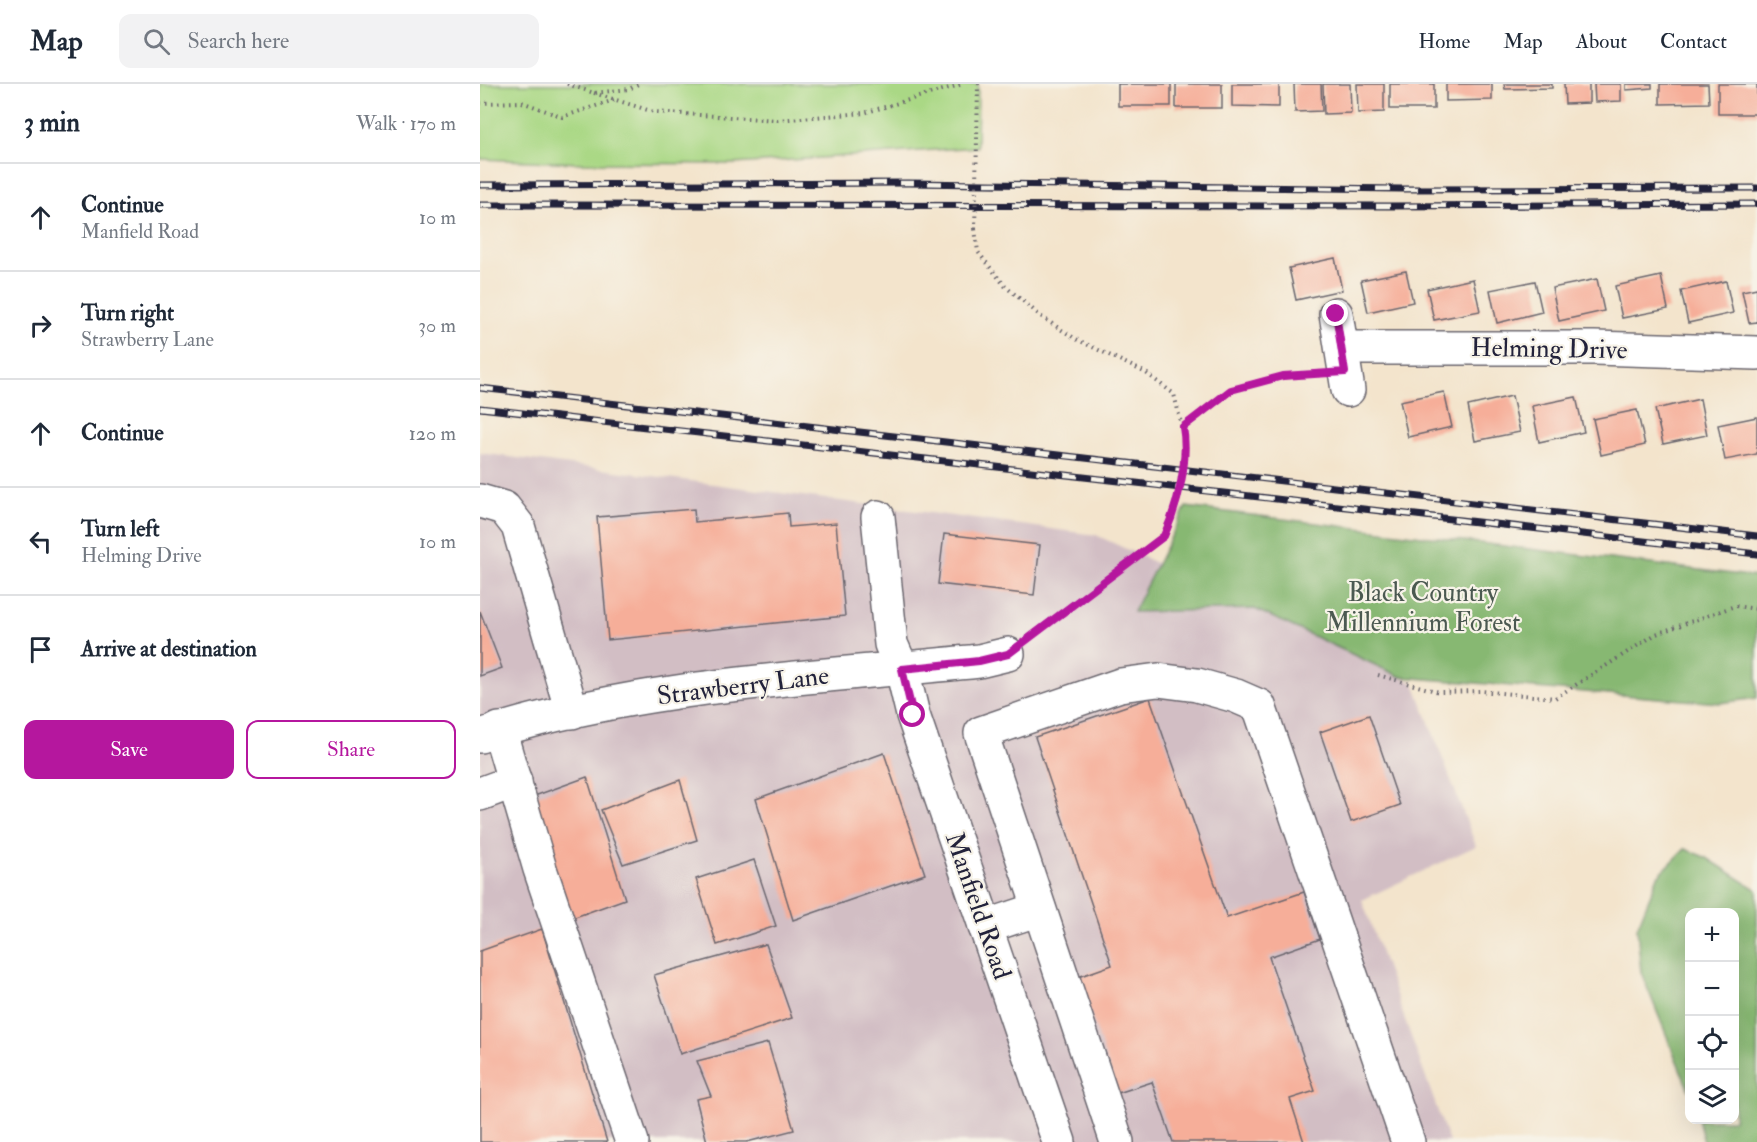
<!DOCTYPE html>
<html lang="en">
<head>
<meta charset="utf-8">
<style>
	:root { --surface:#fff; --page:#f2f2f3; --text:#1f2937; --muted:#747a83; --line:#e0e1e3; --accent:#b5179e }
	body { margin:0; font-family:"IM FELL Double Pica",serif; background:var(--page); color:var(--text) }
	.controls { position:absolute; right:18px; bottom:18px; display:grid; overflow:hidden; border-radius:12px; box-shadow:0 6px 24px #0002 }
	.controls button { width:54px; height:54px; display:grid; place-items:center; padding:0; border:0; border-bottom:2px solid var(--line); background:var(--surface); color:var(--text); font:30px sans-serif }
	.stop { position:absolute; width:18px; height:18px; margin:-14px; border:4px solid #b5179e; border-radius:50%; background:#fff }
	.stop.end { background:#b5179e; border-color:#fff; box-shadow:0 2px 6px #0008 }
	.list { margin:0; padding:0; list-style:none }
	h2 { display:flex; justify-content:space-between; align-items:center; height:78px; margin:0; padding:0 24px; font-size:26px }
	h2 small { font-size:20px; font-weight:400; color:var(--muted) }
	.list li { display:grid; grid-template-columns:39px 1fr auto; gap:18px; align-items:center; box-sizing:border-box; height:108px; padding:0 24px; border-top:2px solid var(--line) }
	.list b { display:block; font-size:22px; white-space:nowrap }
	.list p { margin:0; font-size:20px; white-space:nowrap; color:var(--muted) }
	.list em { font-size:20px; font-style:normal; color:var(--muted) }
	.actions { display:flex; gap:12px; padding:18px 24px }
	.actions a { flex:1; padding:14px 0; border:2px solid var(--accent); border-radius:12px; text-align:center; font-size:21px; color:var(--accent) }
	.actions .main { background:var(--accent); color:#fff }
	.icon { flex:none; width:33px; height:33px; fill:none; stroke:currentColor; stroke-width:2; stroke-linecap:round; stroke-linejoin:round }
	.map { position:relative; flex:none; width:1277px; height:1058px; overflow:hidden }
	header { display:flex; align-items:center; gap:36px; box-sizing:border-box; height:84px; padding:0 30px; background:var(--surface); border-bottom:2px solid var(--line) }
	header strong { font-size:28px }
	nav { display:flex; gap:33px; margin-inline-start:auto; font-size:21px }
	.search { width:420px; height:54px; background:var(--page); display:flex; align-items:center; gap:15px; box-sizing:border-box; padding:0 21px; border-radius:12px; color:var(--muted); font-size:22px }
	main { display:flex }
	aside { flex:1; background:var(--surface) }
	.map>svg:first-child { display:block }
	.industrial { fill:#d2bec4 }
	.green { fill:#aad885; stroke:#667d60; stroke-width:1.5 }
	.forest { fill:#87b872; stroke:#546d56; stroke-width:1.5 }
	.building { fill:#f6ae99 }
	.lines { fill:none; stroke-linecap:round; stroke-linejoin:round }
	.minor-casing { stroke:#6b666e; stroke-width:36 }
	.path { stroke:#6b666e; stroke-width:4; stroke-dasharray:1.5 4.5; stroke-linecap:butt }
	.minor { stroke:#fff; stroke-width:33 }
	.rail-casing { stroke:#22223b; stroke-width:7 }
	.rail { stroke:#f7f3e8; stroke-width:4.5; stroke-dasharray:14; stroke-linecap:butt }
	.path-bridge { stroke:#6b666e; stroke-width:4; stroke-dasharray:1.5 4.5; stroke-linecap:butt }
	.route { stroke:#b5179e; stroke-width:8 }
	.labels { text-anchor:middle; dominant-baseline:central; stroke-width:4.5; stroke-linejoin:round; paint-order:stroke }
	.street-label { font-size:26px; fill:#22223b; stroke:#f7f3e8 }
	.park-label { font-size:26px; fill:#4b5951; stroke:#f7f3e8 }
</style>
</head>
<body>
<header>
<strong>Map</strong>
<div class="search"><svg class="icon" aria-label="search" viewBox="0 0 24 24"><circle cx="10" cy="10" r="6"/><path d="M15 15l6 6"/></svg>Search here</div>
<nav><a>Home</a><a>Map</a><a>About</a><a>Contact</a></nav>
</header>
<main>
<aside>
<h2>3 min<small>Walk · 170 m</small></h2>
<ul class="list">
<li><svg class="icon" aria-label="ahead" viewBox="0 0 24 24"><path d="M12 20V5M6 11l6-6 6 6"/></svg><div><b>Continue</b><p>Manfield Road</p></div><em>10 m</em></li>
<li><svg class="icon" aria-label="right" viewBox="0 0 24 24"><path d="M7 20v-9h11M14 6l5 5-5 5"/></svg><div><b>Turn right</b><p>Strawberry Lane</p></div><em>30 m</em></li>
<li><svg class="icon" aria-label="ahead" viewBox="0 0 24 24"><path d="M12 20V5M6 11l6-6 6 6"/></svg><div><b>Continue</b></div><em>120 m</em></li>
<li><svg class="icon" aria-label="left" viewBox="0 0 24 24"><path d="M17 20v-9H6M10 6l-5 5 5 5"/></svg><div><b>Turn left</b><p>Helming Drive</p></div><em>10 m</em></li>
<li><svg class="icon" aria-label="arrive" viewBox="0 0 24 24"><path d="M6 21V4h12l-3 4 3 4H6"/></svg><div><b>Arrive at destination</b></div></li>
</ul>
<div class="actions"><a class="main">Save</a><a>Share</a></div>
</aside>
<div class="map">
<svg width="1277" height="1058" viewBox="0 0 1277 1058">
	<rect width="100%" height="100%" fill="#f7f3e8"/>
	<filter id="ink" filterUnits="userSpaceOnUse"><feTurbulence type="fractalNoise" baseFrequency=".0167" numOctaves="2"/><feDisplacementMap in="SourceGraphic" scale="12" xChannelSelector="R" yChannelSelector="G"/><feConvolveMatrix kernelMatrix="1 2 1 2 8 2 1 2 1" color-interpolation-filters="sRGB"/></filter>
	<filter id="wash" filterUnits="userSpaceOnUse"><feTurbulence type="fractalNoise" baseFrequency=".008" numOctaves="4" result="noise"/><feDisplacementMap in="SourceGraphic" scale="24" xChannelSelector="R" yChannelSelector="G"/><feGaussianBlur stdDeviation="1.35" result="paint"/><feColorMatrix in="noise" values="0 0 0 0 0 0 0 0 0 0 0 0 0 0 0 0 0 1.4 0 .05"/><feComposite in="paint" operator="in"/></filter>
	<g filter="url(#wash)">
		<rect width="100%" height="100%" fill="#f3e4cc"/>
		<path class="industrial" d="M0 369 616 451 934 599 996 762 882 816 969 1058H0Z"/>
		<path class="green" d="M0 0H498L497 63 254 80 101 79 0 75Z"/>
		<g class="forest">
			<path d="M706 423 1277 493V614L1240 619 921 593 775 525 653 528Z"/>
			<path d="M1205 765 1227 774 1277 806V1058H1224L1218 1036H1254V828H1210L1209 1007 1161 888 1157 844 1178 792Z"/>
		</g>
		<g id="blocks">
			<g class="building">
				<rect x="638" y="0" width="53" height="22"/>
				<rect x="696" y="0" width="46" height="24"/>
				<path d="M752 0H799V23L752 22Z"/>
				<path d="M814 0H841L842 27 815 28Z"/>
				<path d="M843 0H870L871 29 844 30Z"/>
				<path d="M877 0H904V28L878 29Z"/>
				<rect x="910" y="0" width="44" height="25"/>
				<path d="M966 0H1012V16L966 17Z"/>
				<path d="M1024 0H1072V4L1025 5Z"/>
				<path d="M1084 0H1109V19L1085 20Z"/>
				<path d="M1114 0H1141V17L1115 18Z"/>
				<path d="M1146 0H1172V4L1146 6Z"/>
				<path d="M1180 0H1228L1229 19 1180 20Z"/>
				<rect x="1238" y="0" width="39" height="30"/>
				<path d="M855 174 862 206 816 216 809 184Z"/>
				<path d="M926 187 933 218 888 228 881 196Z"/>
				<path d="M1181 192 1188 225 1142 234 1135 202Z"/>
				<path d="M993 195 1000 227 954 236 947 205Z"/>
				<path d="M1117 195 1124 227 1079 237 1072 204Z"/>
				<path d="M1055 197 1062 228 1017 239 1010 206Z"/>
				<path d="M1246 197 1253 229 1208 239 1201 207Z"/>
				<path d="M1277 204V238L1269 239 1262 207Z"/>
				<path d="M964 308 972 343 928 353 920 317Z"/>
				<path d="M1032 312 1040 348 995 357 988 322Z"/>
				<path d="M1096 313 1104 348 1059 358 1052 322Z"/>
				<path d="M1220 315 1227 351 1183 360 1175 325Z"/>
				<path d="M1157 326 1165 361 1121 371 1113 335Z"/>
				<path d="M1277 333V370L1245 376 1238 341Z"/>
				<path d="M214 425 215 438 308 429 309 443 356 439 365 532 128 556 117 433Z"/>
				<path d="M464 450 560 461 554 511 458 500Z"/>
				<path d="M0 527 22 584 0 592Z"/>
				<path d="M670 614 747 834 824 808 840 855 789 873 835 1007 810 1015 824 1058H693L672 998 638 1009 598 893 632 881 555 653Z"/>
				<path d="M889 631 920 721 871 738 840 648Z"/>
				<path d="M404 669 445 790 313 836 276 715Z"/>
				<path d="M107 693 145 815 84 837 46 715Z"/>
				<path d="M200 696 217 756 143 780 121 726Z"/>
				<path d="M274 776 296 842 237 861 216 795Z"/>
				<path d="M62 845 127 1058H0V867Z"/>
				<path d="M286 860 312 934 200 970 174 891Z"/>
				<path d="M288 959 314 1046 267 1058H227L216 1015 231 1012 217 977Z"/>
			</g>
		</g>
	</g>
	<g filter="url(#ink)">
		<use href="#blocks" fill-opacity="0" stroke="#6b666e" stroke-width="1.5"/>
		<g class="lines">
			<g class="minor-casing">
				<g id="minor">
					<path d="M856 230 868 306"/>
					<path d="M862 264H1114L1277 269"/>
					<path d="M0 417 24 424 38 442 92 628"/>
					<path d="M398 433 411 560 422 585 433 631 579 1058"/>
					<path d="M19 645 60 785 152 1058"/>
					<path d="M0 652C159 600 333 594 499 577L528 570"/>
					<path d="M0 710 35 697"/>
					<path d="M505 843 559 825"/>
					<path d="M637 1058 501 649 640 601 678 596 717 601 756 612 779 622 928 1058"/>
				</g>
			</g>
			<g class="path">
				<path d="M87 0 114 9 149 5 158 0"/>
				<path d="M114 9 174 28 297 36 384 29 483 0"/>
				<path d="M0 19 42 18 82 33 134 16"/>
				<path d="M497 55 498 0"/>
				<path d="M495 145 498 168 525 202 563 234 596 255 666 289 694 310 705 356"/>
				<path d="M703 343 751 306 803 292 838 289"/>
				<path d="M551 552 684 452 691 435 698 412"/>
				<path d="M898 591 959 608 1000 607 1075 614 1176 550 1255 522 1277 525"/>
			</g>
			<use href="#minor" class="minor"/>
			<g class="rail-casing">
				<g id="rail">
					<path d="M0 101 428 99 921 105 1277 104"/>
					<path d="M0 121 908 122 1277 120"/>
					<path d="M0 304 1277 452"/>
					<path d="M0 324 1277 470"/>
				</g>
			</g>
			<use href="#rail" class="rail"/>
			<g class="path-bridge">
				<path d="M495 145 497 55"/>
				<path d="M698 412 705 356"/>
			</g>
		</g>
	</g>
	<g class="lines" filter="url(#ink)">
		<path class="route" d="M433 631 422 585 499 577 528 570 684 452C698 421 709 376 703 343L751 306 803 292 865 288 856 230"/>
	</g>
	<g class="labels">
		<g class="street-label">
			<text transform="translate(1069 265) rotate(1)">Helming Drive</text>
			<text transform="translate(263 602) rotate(-7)">Strawberry Lane</text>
			<text transform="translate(498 822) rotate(71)">Manfield Road</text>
		</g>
		<g class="park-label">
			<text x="943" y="509">Black Country<tspan x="943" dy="30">Millennium Forest</tspan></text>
		</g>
	</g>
</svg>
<div class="controls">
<button>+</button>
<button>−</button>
<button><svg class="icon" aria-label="locate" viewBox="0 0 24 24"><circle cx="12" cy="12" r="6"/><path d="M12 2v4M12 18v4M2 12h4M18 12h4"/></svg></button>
<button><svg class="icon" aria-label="layers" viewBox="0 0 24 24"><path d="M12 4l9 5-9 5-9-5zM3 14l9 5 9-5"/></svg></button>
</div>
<div class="stop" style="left:433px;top:631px"></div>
<div class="stop end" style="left:856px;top:230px"></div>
</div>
</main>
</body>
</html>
